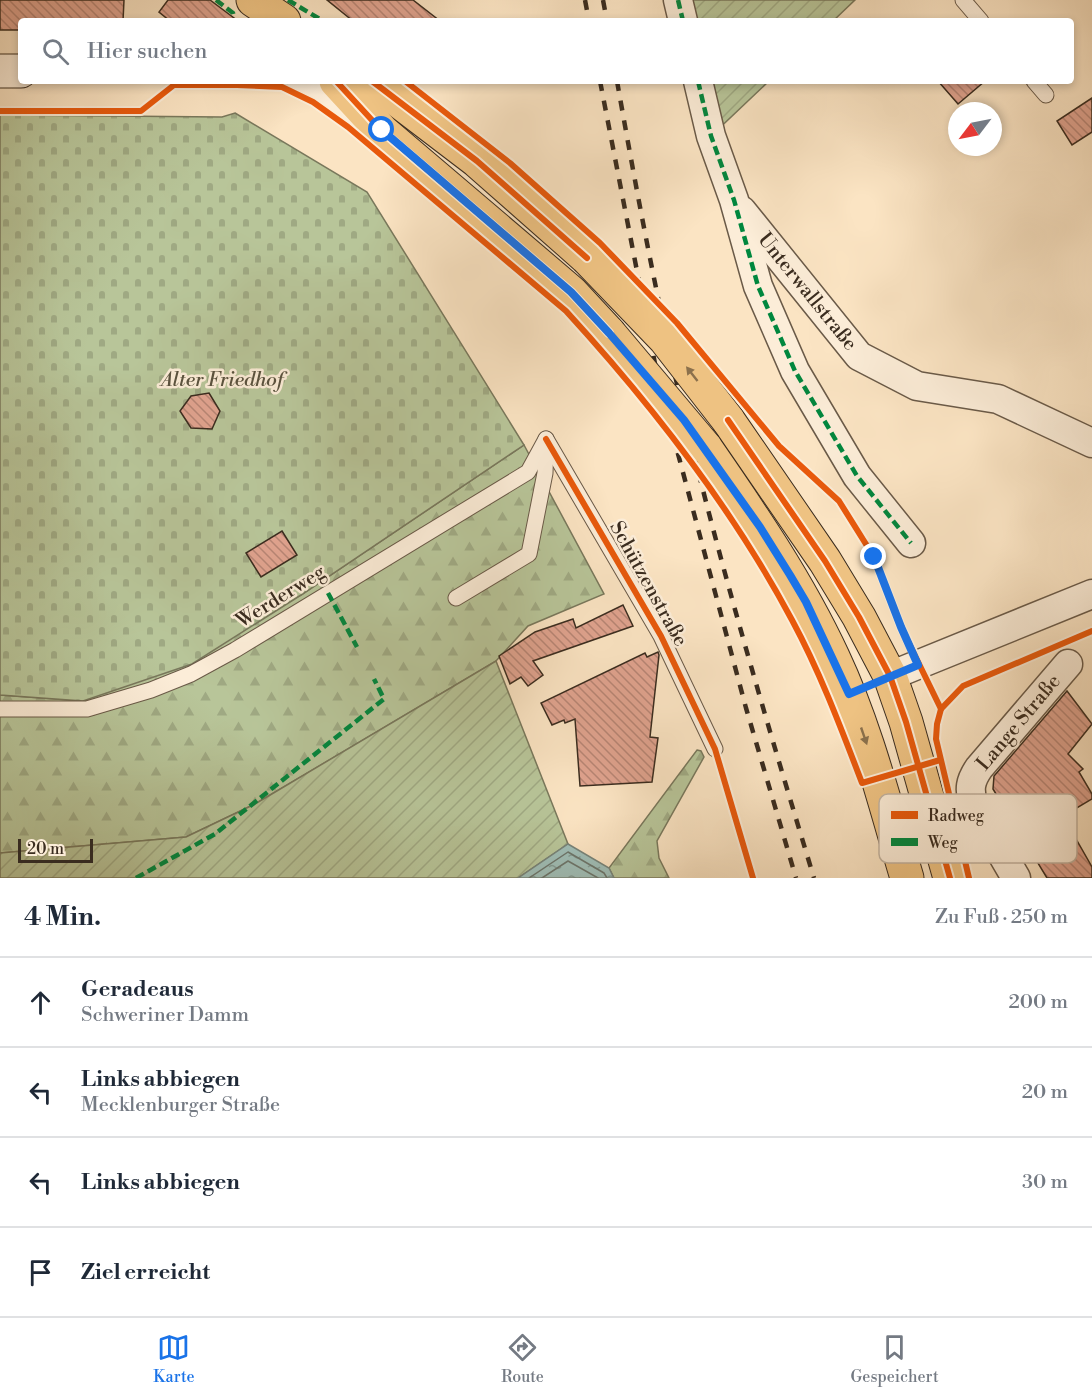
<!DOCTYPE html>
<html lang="de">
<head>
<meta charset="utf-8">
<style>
	:root { --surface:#fff; --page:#f6f6f7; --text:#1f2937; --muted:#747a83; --line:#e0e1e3; --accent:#1a73e8 }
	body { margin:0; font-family:"Libre Bodoni",serif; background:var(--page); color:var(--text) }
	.compass { position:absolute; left:948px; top:102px; width:54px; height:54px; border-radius:50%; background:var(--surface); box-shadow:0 3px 9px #0003; rotate:238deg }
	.scale { position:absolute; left:18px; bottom:15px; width:75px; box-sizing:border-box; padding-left:6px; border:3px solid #3a2c1f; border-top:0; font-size:16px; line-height:21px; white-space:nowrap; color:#3a2c1f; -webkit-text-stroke:4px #fcedd8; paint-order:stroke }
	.stop { position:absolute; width:18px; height:18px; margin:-14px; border:4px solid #1a73e8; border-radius:50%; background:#fff }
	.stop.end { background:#1a73e8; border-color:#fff; box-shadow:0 2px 6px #0008 }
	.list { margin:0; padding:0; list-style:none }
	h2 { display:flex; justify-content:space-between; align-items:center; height:78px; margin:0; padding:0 24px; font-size:26px }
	h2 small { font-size:20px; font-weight:400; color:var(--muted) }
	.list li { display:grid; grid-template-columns:39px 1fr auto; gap:18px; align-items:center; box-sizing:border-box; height:90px; padding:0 24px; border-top:2px solid var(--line) }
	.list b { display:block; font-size:22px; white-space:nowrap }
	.list p { margin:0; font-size:20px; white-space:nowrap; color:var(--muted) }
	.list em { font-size:20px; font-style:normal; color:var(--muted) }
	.icon { flex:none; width:33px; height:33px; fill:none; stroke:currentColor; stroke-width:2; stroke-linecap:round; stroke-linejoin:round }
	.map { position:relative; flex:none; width:1092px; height:878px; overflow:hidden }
	.search { position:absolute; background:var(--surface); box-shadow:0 3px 9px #0003; left:18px; right:18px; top:18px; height:66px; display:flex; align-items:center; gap:15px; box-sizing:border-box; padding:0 21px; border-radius:6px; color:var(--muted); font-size:22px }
	.sheet { height:438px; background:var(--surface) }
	nav { display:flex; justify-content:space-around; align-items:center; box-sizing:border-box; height:84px; border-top:2px solid var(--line); background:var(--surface); font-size:16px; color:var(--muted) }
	nav a { display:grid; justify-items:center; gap:3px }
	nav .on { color:var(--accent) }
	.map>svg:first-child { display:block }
	.forest { fill:url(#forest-firs); stroke:#79785c; stroke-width:1.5 }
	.cemetery { fill:url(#cemetery-stones); stroke:#79785c; stroke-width:1.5 }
	.garden { fill:url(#garden-furrows); stroke:#79785c; stroke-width:1.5 }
	.water { fill:url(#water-ripples); stroke:#77847a; stroke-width:1.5 }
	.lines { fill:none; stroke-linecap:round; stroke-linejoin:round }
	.shore { stroke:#6c756b; stroke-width:1.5 }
	.building { fill:url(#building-back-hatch); stroke:#3a2c1f; stroke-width:1.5 }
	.lane-casing { stroke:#6a5a48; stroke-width:17 }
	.street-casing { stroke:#6a5a48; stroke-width:31 }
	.secondary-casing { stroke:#3a2c1f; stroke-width:35 }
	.primary-casing { stroke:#3a2c1f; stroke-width:35 }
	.lane { stroke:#fcedd8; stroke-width:15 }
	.street { stroke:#fcedd8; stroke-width:28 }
	.secondary { stroke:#fcedd8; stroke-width:33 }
	.primary { stroke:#eec282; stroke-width:33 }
	.rail { stroke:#3a2c1f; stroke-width:4.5; stroke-dasharray:10 10; stroke-linecap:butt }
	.primary-bridge-casing { stroke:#3a2c1f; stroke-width:35; stroke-linecap:butt }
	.primary-bridge { stroke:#eec282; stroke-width:33 }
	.quiet { stroke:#00873e; stroke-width:4.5; stroke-dasharray:9 4.5; stroke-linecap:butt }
	.cycleway-casing { stroke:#fcedd8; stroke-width:10 }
	.cycleway { stroke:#e8590c; stroke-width:6 }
	.oneway { fill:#8b704c }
	.route { stroke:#1a73e8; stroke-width:8 }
	.labels { text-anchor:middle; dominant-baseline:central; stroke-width:5; stroke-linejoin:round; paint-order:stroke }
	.street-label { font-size:20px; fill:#3a2c1f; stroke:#fcedd8 }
	.park-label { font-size:20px; font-style:italic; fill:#5a523e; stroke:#fcedd8 }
	.key { fill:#fcedd8; stroke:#c2b3a0; stroke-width:1.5 }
	.key-label { font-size:16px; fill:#3a2c1f }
</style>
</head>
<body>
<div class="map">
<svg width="1092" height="878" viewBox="0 0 1092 878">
	<defs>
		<pattern id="forest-firs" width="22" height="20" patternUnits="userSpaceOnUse" patternTransform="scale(1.5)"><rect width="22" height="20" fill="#b8c599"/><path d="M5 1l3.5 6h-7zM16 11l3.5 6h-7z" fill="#9fa983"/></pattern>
		<pattern id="cemetery-stones" width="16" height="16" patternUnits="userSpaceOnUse" patternTransform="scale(1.5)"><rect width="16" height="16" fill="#b8c599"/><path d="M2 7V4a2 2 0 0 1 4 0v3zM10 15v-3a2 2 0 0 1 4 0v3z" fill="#9fa983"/></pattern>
		<pattern id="garden-furrows" width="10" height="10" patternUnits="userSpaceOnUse" patternTransform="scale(1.5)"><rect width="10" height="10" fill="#b8c599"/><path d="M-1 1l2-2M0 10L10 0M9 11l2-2" fill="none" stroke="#9fa983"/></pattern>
		<pattern id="water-ripples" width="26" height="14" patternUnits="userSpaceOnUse" patternTransform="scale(1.5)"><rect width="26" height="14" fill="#9fbeb7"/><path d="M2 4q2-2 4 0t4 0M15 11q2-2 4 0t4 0" fill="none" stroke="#839b94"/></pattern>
		<pattern id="building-back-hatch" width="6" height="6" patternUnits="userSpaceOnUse" patternTransform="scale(1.5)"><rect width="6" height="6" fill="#e0a38f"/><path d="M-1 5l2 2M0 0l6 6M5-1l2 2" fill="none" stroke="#b78574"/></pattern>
	</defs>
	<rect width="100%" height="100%" fill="#fbe4c3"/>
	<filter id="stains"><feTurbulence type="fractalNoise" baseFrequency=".00333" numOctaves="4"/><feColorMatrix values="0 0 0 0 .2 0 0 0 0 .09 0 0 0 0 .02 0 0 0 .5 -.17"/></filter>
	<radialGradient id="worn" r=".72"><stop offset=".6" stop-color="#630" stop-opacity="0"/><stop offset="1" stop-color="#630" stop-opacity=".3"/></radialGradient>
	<g class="forest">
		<path d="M524 445 604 594 528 626 496 661 255 804 186 837 0 853V695L83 701 301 595Z"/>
		<path d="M697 750 701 751 704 757 657 841 659 858 669 878H614L609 868Z"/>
	</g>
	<path class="cemetery" d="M235 113 367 192 524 445 301 595 192 664 83 701 0 695V115L222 117Z"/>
	<g class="garden">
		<path d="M678 0H855L833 21H683Z"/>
		<path d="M698 81H769L711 136Z"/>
		<path d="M496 661 568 844 518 878H0V853L186 837 255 804Z"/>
	</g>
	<path class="water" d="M568 844 609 868 614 878H518Z"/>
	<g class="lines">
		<g class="shore">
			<path d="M529 878 568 852 604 873 607 878"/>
			<path d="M542 878 568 861 598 878"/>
		</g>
	</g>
	<g class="building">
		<path d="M0 0H124L123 21H21V30H0Z"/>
		<path d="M168 0H210L238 21H170L159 12Z"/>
		<path d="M327 0H413L440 21H353Z"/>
		<path d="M938 81H985L958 104Z"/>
		<path d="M1092 98V132L1072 145 1057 121Z"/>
		<path d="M209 393 220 411 212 429 191 428 180 411 191 396Z"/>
		<path d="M282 531 297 555 261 577 246 553Z"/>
		<path d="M623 605 633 626 533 661 543 675 528 686 521 677 510 684 499 656 535 632 573 619 576 628Z"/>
		<path d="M658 652 659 655 650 737 658 738 652 782 580 786 575 719 565 723 564 720 552 725 541 703 645 653 647 657Z"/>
		<path d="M1067 691 1092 724 1068 754 1083 769 1079 772 1092 794V799L1063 816 1092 867V878H1047L993 789 994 776Z"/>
	</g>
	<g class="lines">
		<g class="lane-casing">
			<g id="lane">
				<path d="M963 0 981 21"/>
				<path d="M1034 81 1046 95"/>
				<path d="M546 439 661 636 715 749"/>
				<path d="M456 598 529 554 545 473 546 443"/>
				<path d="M0 709H87L151 690 191 674 235 650 528 472 546 439"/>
			</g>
		</g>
		<g class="street-casing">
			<g id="street">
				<path d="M678 0 683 21"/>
				<path d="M301 81 361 118"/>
				<path d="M698 81 711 136 734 200 758 286 795 371 857 476 911 543"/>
				<path d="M742 211 859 356 917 386 998 399 1092 443"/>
				<path d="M890 676 1092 594"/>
				<path d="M1016 878 973 804C969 789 970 781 979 768L1068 664"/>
			</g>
		</g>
		<g class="secondary-casing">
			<path id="secondary" d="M0 71H21"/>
		</g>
		<g class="primary-casing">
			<g id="primary">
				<path d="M253 0 284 21"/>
				<path d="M336 81 382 131 571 292 609 333"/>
				<path d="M372 81 477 161 587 258"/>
				<path d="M728 420 825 561 859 617 890 676 906 722 950 878"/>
				<path d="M705 447C752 515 798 582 833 657 866 727 885 804 907 878"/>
			</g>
		</g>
		<use href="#lane" class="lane"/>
		<use href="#street" class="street"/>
		<use href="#secondary" class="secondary"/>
		<use href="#primary" class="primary"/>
		<g class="rail">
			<path d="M585 0 589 21"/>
			<path d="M603 0 607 21"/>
			<path d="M600 81 658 379 746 708 796 878"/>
			<path d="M617 81C636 188 656 296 681 401 719 562 766 720 814 878"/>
		</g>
		<g class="primary-bridge-casing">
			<g id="primary-bridge">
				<path d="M587 258 665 339 728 420"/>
				<path d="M609 333 705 447"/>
			</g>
		</g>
		<use href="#primary-bridge" class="primary-bridge"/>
		<g class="quiet">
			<path d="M216 0 233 13 235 21"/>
			<path d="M288 0 323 21"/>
			<path d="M678 0 683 21"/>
			<path d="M698 81 711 136 734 200 758 286 795 371 857 476 911 543"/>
			<path d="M328 593 357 647"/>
			<path d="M136 878 215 834 384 699 374 679"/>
		</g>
		<g class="cycleway-casing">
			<g id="cycleway">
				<path d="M174 81V85H237L282 87 313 102 348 127 566 311C652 405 732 507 792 620 820 672 841 728 862 783L940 760"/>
				<path d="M336 81 382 131 571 292 609 333"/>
				<path d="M372 81 477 161 587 258"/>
				<path d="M405 81 510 163 600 243 677 323 779 446 839 501 874 557 901 627 941 709 937 724 936 739 969 878"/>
				<path d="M0 111H141L174 85"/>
				<path d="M728 420 825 561 859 617 890 676 906 722 950 878"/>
				<path d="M546 439 661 636 715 749 753 878"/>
				<path d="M941 709 963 686 1092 631"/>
			</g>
		</g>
		<use href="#cycleway" class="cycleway"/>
	</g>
	<defs><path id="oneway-solid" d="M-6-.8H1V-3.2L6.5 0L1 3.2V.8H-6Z" transform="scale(1.5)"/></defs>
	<g class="oneway">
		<use href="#oneway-solid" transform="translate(692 374) rotate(-128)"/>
		<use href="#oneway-solid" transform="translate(864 736) rotate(71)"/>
	</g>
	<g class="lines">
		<path class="route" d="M382 130 571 292 609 333 684 420 760 527 790 575 806 602 849 694 918 665 901 627 874 557"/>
	</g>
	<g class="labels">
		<g class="street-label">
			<text transform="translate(807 292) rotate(51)">Unterwallstraße</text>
			<text transform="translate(648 584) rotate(61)">Schützenstraße</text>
			<text transform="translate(281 597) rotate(-32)">Werderweg</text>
			<text transform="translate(1019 723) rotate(-50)">Lange Straße</text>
		</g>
		<g class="park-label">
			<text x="222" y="380">Alter Friedhof</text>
		</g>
	</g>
	<rect x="879" y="794" width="198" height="69" rx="9" class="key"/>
	<rect x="891" y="811" width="27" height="8" fill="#e8590c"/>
	<rect x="891" y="838" width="27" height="8" fill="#00873e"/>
	<g class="key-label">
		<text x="928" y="821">Radweg</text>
		<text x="928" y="848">Weg</text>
	</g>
	<rect width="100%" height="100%" filter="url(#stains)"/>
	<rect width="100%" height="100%" fill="url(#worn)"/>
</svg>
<svg class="compass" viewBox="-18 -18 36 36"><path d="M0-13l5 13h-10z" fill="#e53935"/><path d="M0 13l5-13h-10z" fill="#747a83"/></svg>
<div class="scale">20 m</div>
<div class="stop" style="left:382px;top:130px"></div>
<div class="stop end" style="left:874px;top:557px"></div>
<div class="search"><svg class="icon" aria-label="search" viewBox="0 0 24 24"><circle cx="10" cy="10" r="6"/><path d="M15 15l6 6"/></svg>Hier suchen</div>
</div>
<section class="sheet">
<h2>4 Min.<small>Zu Fuß · 250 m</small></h2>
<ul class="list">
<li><svg class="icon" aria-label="ahead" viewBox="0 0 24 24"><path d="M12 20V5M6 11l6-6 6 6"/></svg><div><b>Geradeaus</b><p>Schweriner Damm</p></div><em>200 m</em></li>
<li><svg class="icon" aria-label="left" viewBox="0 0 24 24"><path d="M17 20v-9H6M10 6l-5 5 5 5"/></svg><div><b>Links abbiegen</b><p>Mecklenburger Straße</p></div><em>20 m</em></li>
<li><svg class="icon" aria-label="left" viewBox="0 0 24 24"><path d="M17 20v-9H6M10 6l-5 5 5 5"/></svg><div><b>Links abbiegen</b></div><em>30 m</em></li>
<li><svg class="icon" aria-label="arrive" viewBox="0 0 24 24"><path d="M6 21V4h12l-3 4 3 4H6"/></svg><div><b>Ziel erreicht</b></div></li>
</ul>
</section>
<nav>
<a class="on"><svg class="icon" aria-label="map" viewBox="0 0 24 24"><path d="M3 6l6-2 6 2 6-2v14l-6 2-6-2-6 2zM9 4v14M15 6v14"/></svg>Karte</a>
<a><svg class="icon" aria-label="directions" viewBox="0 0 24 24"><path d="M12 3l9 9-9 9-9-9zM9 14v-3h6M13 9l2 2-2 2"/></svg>Route</a>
<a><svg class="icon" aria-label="saved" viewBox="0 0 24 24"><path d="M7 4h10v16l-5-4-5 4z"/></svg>Gespeichert</a>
</nav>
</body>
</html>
